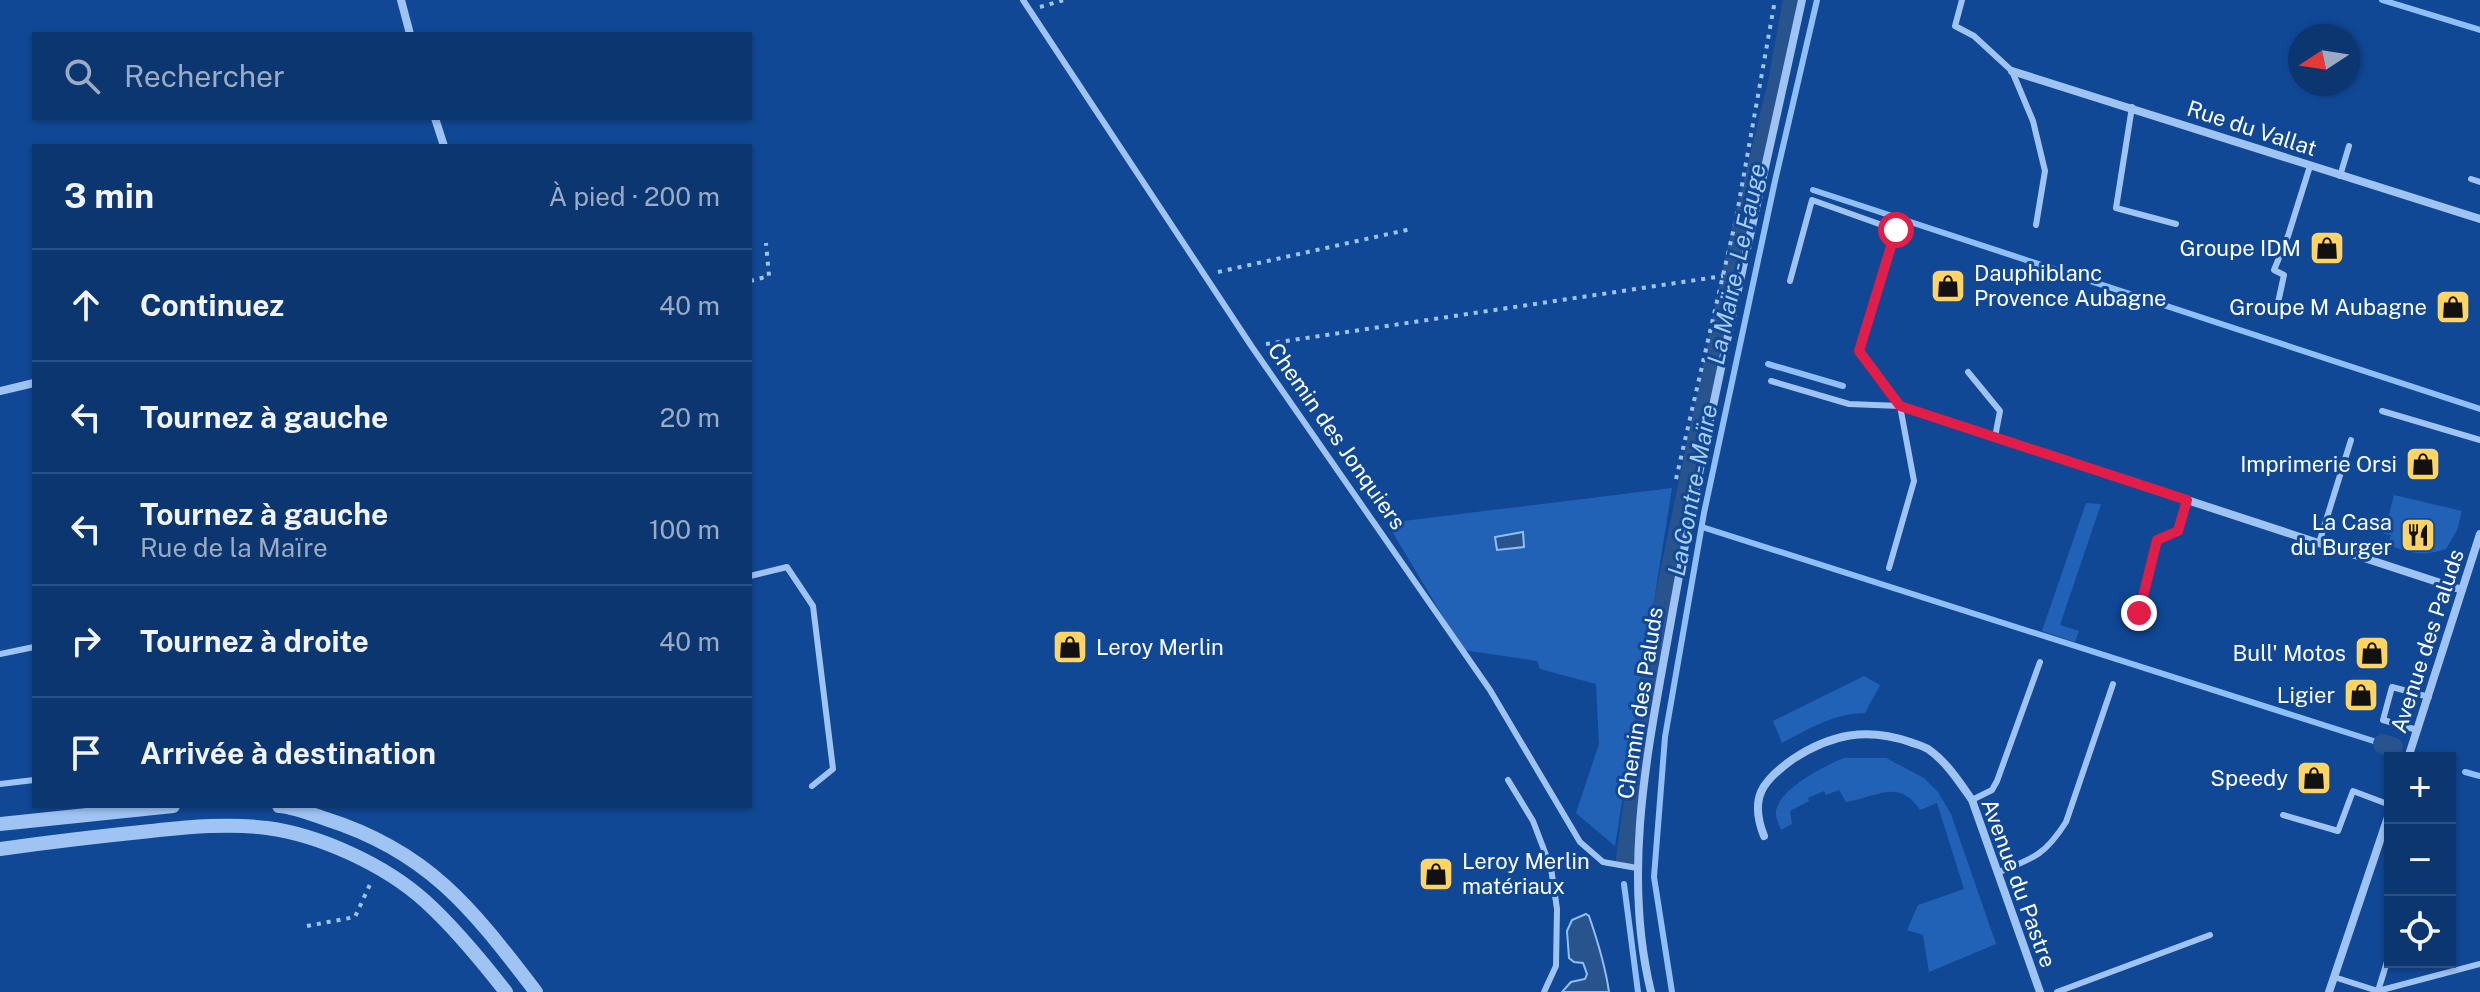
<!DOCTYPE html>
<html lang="fr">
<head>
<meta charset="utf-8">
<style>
	:root { --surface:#0c3670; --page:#153e75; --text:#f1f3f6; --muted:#9aabc3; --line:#2c5083 }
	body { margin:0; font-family:"Public Sans",sans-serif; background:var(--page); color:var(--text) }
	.controls { position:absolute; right:24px; bottom:24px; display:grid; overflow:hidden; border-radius:0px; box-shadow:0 2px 6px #0004 }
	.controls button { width:72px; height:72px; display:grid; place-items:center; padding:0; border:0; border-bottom:2px solid var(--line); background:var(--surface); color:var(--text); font:40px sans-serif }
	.compass { position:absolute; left:2288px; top:24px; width:72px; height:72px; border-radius:50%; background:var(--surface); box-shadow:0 2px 6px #0004; rotate:258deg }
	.stop { position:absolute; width:24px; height:24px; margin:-18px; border:6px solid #e11d48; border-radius:50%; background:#fff }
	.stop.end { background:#e11d48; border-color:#fff; box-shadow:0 2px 8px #0008 }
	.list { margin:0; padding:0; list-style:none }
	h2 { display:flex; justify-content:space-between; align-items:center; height:104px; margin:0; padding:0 32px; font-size:34px }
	h2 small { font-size:26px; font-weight:400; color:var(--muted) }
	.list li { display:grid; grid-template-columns:52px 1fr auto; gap:24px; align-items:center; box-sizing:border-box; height:112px; padding:0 32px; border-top:2px solid var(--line) }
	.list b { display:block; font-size:30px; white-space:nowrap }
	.list p { margin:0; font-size:26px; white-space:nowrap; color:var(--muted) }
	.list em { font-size:26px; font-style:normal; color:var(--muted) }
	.icon { flex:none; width:44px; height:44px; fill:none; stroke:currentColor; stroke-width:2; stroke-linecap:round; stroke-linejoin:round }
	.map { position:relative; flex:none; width:2480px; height:992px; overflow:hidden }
	.search { position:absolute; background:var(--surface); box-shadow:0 2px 6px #0004; left:32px; top:32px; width:720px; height:88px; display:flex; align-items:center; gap:20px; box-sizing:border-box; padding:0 28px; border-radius:0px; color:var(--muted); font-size:30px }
	.panel { position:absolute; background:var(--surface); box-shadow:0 2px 6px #0004; left:32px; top:144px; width:720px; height:664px; border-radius:0px }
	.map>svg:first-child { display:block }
	.green { fill:#2262b6 }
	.water { fill:#29538d; stroke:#90bef8; stroke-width:2 }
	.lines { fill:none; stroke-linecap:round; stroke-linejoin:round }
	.stream { stroke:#90bef8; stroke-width:6 }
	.canal { stroke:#29538d; stroke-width:20 }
	.path { stroke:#9fc4f4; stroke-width:4; stroke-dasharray:4 6; stroke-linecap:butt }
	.service { stroke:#9fc4f4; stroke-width:6 }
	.minor { stroke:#9fc4f4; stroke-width:8 }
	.tertiary { stroke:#9fc4f4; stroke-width:14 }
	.route { stroke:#e11d48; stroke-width:10 }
	.labels { text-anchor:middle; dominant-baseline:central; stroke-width:6; stroke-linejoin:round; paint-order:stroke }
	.street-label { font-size:22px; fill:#fff; stroke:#104896 }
	.poi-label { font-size:22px; fill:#fff; stroke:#104896; text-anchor:end }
	.water-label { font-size:24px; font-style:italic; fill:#abcefb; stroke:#104896 }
</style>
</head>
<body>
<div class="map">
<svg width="2480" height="992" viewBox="0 0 2480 992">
	<rect width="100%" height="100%" fill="#104896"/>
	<g class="green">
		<path d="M1672 488 1615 846 1576 813 1599 744 1596 684 1540 669 1537 661 1463 650 1387 523Z"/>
		<path d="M2394 495 2462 511 2457 530 2446 549C2421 557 2412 553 2388 545L2391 535 2384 534Z"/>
		<path d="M2086 503 2101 504 2060 625 2079 631 2075 642 2042 631Z"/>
		<path d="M1864 676 1880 685 1865 713C1835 713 1808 729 1782 743L1773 721Z"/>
		<path d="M1844 758H1886L1924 778 1938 792 1951 814 1996 944 1929 972 1923 935 1907 930 1918 905 1964 889 1937 803 1920 810C1899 778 1877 797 1846 802L1839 790 1826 795 1824 791 1808 798 1809 801 1790 811 1792 824 1781 830C1779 824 1775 817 1776 811 1779 789 1826 765 1844 758Z"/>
	</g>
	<g class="water">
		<path d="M1523 532 1524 547 1497 550 1495 537Z"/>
		<path d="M1586 914 1589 916C1598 942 1605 964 1609 992H1562L1571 982 1585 979 1587 974 1583 963 1574 962 1569 958 1567 931 1572 920Z"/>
	</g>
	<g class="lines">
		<g class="stream">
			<path d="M2382 0 2480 30"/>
			<path d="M1813 190 2480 409"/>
			<path d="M1768 364 1843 386"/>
			<path d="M1702 527 2383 744"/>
			<path d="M2465 772 2480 776"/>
			<path d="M1624 884 1638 992"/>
			<path d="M1672 992 1654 877 1665 737 1704 513 1775 181 1817 0"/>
		</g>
		<g class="canal">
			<path d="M2383 744 2393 747"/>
			<path d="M1626 859 1652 663 1666 592 1736 255 1778 82 1793 0"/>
		</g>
		<g class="path">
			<path d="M1040 7 1064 0"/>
			<path d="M1218 272 1411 229"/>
			<path d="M750 281 769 276 766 243"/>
			<path d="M1266 344 1723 276"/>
			<path d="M1676 479 1736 219 1775 0"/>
			<path d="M307 926 355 917 372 880"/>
		</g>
		<g class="service">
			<path d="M1023 0 1252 347 1490 690 1580 842 1603 862 1637 868"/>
			<path d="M1962 0 1955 26 1974 36 2012 71 2033 121 2045 171 2036 225"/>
			<path d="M2132 107 2116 208 2176 224"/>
			<path d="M2340 176 2349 146"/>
			<path d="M2471 179 2480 182"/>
			<path d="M1790 281 1812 200 1896 230 1859 351 1900 406 1914 481 1889 568"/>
			<path d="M2276 312 2284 275 2274 270 2288 236 2310 166"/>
			<path d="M1968 372 2000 411 1995 437"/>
			<path d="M1771 381 1849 404 1900 406"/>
			<path d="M2382 411 2480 440"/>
			<path d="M2319 543 2351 440"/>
			<path d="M750 576 787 567 813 606 833 769 812 786"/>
			<path d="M2130 617 2139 613 2157 540 2178 531 2187 500"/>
			<path d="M0 654 34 647"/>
			<path d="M2417 730 2383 720 2392 687 2429 697"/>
			<path d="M1508 780 1533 821 1551 868 1557 909 1556 966 1544 992"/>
			<path d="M0 784 34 780"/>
			<path d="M1972 800 1992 790 1997 781 2040 662"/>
			<path d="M2283 815 2338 831 2353 791 2390 805"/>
			<path d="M1999 872C2034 858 2045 855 2066 822L2113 684"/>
			<path d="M2334 977 2378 991 2390 952"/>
			<path d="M2378 991 2480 964"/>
			<path d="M2057 992 2210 935"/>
		</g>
		<g class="minor">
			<path d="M401 0 410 34"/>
			<path d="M2012 71 2480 219"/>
			<path d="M435 118 444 146"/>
			<path d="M0 391 34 383"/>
			<path d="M1900 406 2462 590"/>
			<path d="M2408 758 2480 534"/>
			<path d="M1764 836C1749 798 1762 781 1793 759 1831 734 1867 727 1910 742 1915 744 1923 746 1928 749 1946 761 1960 783 1972 800L2040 992"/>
			<path d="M1651 992C1620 865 1651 735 1673 609 1710 405 1758 203 1802 0"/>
			<path d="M2329 992 2390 811"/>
		</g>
		<g class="tertiary">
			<path d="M279 806C295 807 311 814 326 819 430 852 473 910 536 992"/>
			<path d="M0 824 173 806"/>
			<path d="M0 849C50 842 101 836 151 831 190 827 228 823 267 828 320 835 385 865 425 901 455 928 481 960 506 992"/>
		</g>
	</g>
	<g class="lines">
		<path class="route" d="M1896 230 1859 351 1900 406 2187 500 2178 531 2157 540 2139 613"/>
	</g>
	<defs>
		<g id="shop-square" transform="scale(1.8)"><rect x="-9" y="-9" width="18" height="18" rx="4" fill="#ffd462" stroke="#104896"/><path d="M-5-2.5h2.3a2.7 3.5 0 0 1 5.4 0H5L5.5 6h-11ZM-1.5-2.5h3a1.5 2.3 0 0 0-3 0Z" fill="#111"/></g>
		<g id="restaurant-square" transform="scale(1.8)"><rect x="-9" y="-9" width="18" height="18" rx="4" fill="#ffd462" stroke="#104896"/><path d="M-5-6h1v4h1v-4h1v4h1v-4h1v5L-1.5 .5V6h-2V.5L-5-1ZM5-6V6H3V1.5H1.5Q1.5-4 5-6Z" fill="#111"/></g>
	</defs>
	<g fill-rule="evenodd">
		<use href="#shop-square" x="2327" y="248"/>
		<use href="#shop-square" x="1948" y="286"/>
		<use href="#shop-square" x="2453" y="307"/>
		<use href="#shop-square" x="2423" y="464"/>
		<use href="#restaurant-square" x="2418" y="535"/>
		<use href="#shop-square" x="1070" y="647"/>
		<use href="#shop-square" x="2372" y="653"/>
		<use href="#shop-square" x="2361" y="695"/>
		<use href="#shop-square" x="2314" y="778"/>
		<use href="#shop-square" x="1436" y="874"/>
	</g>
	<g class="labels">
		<g class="street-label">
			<text transform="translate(2252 128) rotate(18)">Rue du Vallat</text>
			<text transform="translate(1337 436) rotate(55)">Chemin des Jonquiers</text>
			<text transform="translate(2427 641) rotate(-72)">Avenue des Paluds</text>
			<text transform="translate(1640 703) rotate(-81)">Chemin des Paluds</text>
			<text transform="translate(2019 883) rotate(70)">Avenue du Pastre</text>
		</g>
		<g class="poi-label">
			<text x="2301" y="248">Groupe IDM</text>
			<text x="1974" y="273" text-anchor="start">Dauphiblanc<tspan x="1974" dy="25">Provence Aubagne</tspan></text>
			<text x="2427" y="307">Groupe M Aubagne</text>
			<text x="2397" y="464">Imprimerie Orsi</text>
			<text x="2392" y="522">La Casa<tspan x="2392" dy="25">du Burger</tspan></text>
			<text x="1096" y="647" text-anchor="start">Leroy Merlin</text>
			<text x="2346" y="653">Bull' Motos</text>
			<text x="2335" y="695">Ligier</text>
			<text x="2288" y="778">Speedy</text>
			<text x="1462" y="861" text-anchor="start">Leroy Merlin<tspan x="1462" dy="25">matériaux</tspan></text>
		</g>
		<g class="water-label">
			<text transform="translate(1736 264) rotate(-78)">La Maïre - Le Fauge</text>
			<text transform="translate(1692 490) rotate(-79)">La Contre-Maïre</text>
		</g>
	</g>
</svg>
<div class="controls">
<button>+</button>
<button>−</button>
<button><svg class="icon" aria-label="locate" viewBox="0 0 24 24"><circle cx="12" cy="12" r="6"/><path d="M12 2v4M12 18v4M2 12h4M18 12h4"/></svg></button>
</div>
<svg class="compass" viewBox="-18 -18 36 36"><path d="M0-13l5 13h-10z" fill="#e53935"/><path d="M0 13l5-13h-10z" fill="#9aabc3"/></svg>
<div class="stop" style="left:1896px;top:230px"></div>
<div class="stop end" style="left:2139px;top:613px"></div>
<div class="search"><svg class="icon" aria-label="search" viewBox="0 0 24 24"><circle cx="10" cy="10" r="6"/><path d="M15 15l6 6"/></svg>Rechercher</div>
<section class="panel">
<h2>3 min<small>À pied · 200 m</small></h2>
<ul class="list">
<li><svg class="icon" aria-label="ahead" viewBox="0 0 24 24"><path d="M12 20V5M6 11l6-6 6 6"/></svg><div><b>Continuez</b></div><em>40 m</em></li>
<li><svg class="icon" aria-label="left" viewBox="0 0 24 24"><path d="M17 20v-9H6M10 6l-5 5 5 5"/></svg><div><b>Tournez à gauche</b></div><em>20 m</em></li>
<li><svg class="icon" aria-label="left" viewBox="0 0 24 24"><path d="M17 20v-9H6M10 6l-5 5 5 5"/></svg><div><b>Tournez à gauche</b><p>Rue de la Maïre</p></div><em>100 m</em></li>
<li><svg class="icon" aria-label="right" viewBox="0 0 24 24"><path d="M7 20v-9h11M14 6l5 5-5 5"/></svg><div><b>Tournez à droite</b></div><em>40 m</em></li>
<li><svg class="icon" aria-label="arrive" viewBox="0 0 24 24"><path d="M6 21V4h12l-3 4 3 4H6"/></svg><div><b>Arrivée à destination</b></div></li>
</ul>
</section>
</div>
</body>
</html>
